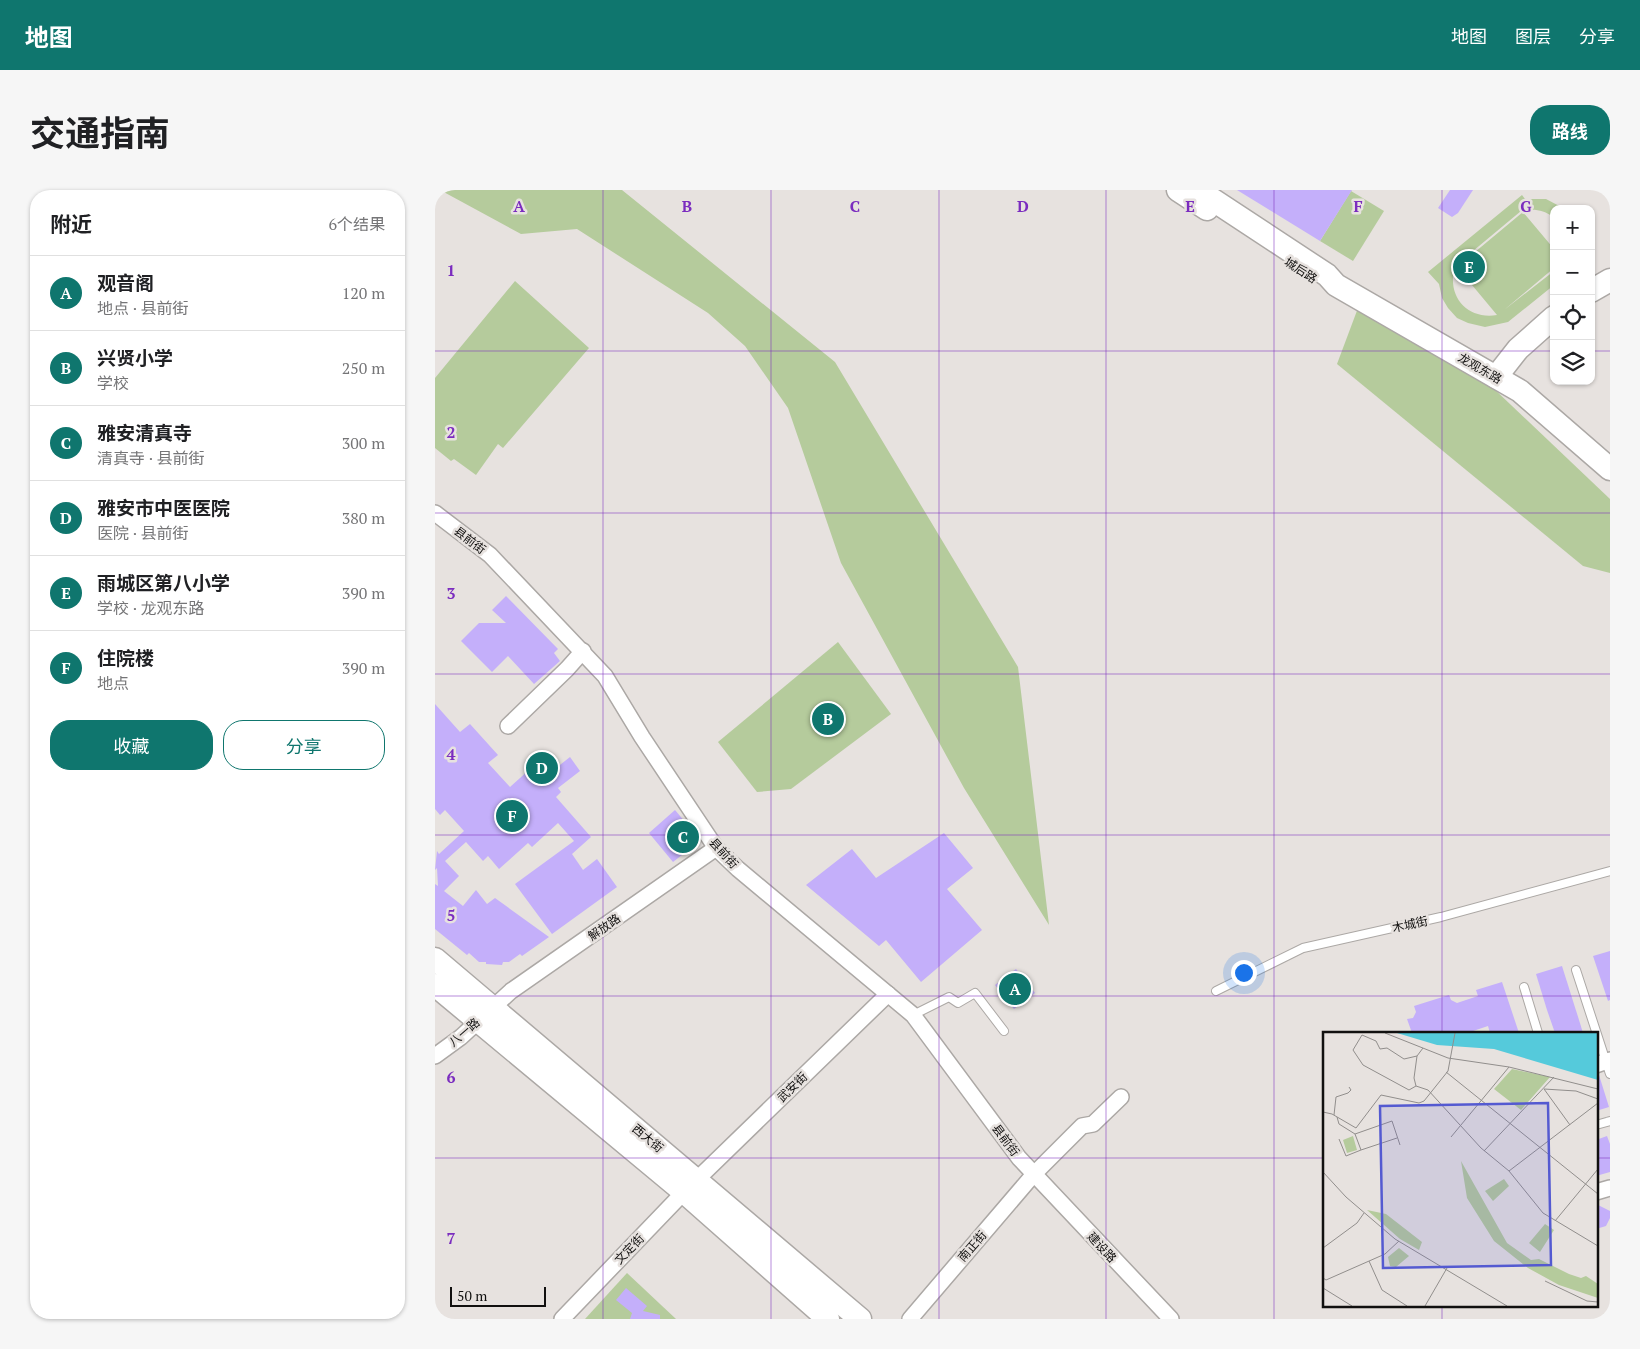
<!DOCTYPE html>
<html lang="zh">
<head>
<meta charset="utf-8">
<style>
	:root { --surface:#fff; --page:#f6f6f6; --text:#202124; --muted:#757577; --line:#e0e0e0; --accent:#0f766e }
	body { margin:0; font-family:"PT Serif","Noto Sans SC",serif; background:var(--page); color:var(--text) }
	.controls { position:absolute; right:15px; top:15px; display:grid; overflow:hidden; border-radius:10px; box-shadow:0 1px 4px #0004 }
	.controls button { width:45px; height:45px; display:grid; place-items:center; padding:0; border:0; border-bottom:1px solid var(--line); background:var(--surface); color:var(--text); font:25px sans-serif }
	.scale { position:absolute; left:15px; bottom:12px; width:96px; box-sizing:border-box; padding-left:5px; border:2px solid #11100f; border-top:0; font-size:14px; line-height:18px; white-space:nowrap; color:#11100f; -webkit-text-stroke:4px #e7e2df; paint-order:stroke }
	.you { position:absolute; left:808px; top:782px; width:18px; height:18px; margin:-12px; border:4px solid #fff; border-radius:50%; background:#1a73e8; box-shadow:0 0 0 8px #1a73e833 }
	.badge { display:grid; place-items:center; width:32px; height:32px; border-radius:50%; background:var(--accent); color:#fff; font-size:16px; font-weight:700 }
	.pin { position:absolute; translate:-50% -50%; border:2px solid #fff; box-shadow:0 1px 5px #0006 }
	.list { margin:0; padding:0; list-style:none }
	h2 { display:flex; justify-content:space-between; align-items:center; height:65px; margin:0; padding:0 20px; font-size:21px }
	h2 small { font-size:16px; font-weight:400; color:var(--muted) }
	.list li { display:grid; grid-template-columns:32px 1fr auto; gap:15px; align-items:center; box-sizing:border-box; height:75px; padding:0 20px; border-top:1px solid var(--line) }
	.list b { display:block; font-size:19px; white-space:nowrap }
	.list p { margin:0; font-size:16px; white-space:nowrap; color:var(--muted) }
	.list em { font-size:16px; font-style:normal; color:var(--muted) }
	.actions { display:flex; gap:10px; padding:15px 20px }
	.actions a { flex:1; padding:11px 0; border:1px solid var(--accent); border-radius:20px; text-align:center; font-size:18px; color:var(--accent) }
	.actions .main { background:var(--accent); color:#fff }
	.icon { flex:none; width:28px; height:28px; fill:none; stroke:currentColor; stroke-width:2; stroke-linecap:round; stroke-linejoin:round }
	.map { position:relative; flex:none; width:1175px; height:1129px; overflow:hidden; border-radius:20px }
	header { display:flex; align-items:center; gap:30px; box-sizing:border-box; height:70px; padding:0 25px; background:var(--accent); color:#fff }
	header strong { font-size:24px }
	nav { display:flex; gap:28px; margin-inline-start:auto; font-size:18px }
	.intro { display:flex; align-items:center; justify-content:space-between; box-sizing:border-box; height:120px; padding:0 30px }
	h1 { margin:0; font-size:35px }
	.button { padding:12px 22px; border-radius:20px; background:var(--accent); color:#fff; font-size:18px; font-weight:700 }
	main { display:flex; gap:30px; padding:0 30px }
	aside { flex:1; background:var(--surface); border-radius:20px; box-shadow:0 1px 4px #0004 }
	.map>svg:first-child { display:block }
	.green { fill:#b5cb9c }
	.building { fill:#c4affa }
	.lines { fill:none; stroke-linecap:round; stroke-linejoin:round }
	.lane-casing { stroke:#aca8a5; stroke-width:10 }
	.street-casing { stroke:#aca8a5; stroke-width:18 }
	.secondary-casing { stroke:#aca8a5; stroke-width:25 }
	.lane { stroke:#fff; stroke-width:8 }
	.street { stroke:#fff; stroke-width:15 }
	.secondary { stroke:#fff; stroke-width:22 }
	.grid { fill:none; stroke:#7b2cbf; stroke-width:1; stroke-opacity:0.55 }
	.labels { text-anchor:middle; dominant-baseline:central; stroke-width:5; stroke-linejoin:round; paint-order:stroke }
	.street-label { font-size:12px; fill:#11100f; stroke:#e7e2df }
	.inset-road { fill:none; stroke:#918e8c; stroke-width:1 }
	.view { fill:#545ad1; fill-opacity:0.15; stroke:#545ad1; stroke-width:2.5 }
	.inset-edge { fill:none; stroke:#11100f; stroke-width:2.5 }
	.grid-label { font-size:16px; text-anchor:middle; font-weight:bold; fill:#7b2cbf; stroke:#e7e2df; stroke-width:5; stroke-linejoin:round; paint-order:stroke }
</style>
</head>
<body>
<header>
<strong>地图</strong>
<nav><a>地图</a><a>图层</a><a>分享</a></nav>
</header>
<div class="intro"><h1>交通指南</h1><a class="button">路线</a></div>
<main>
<aside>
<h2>附近<small>6个结果</small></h2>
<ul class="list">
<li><span class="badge">A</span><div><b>观音阁</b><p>地点 · 县前街</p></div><em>120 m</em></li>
<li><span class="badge">B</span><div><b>兴贤小学</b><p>学校</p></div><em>250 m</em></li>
<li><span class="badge">C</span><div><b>雅安清真寺</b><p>清真寺 · 县前街</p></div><em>300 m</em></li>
<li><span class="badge">D</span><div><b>雅安市中医医院</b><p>医院 · 县前街</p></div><em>380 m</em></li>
<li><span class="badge">E</span><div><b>雨城区第八小学</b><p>学校 · 龙观东路</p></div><em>390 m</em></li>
<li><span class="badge">F</span><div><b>住院楼</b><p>地点</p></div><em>390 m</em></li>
</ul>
<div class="actions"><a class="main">收藏</a><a>分享</a></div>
</aside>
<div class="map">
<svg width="1175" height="1129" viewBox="0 0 1175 1129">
	<rect width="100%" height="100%" fill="#e7e2df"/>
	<g class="green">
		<path d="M5 0H187L400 172 583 477 614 735 529 598 406 373 353 218 310 156 273 123 142 39 86 44Z"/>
		<path d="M916 1 949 21 918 71 885 51Z"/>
		<path d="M1087 5 1090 9H1111L1130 19H1119V27C1108 20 1099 18 1086 21L1020 76C1011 106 1032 130 1062 125L1022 77 1088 22 1119 59V78L1069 120 1119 81V95L1073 132 1050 137 1033 133 1022 128 1013 118 1007 108 1004 94 993 82Z"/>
		<path d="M80 91 154 158 68 258 63 254 41 285 19 269 16 271 0 258V188Z"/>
		<path d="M923 118 1056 196 1175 309V383L1148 376 902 174Z"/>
		<path d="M403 452 456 524 356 599 322 602 283 552Z"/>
		<path d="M192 1083 241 1129H150Z"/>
	</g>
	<g class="building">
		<path d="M802 0H917L885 51Z"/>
		<path d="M1015 0H1038L1023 23 1017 27 1003 18Z"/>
		<path d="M71 406 123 459 119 463 125 471 99 494 73 466 57 482 26 451 44 433H71L57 420Z"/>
		<path d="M0 514 25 542 35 534 63 565 53 573 75 597 95 579 106 590 135 567 145 581 123 598 126 602 121 607 156 647 137 664 148 680 162 669 182 697 117 744 80 694 139 651 123 633 97 657 93 653 64 679 53 666 48 671 31 652 10 671 24 686 9 701 28 716 41 700 52 714 60 708 114 747 87 766 85 764 74 772H68L67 775 51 774V772H44L34 763 32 765 0 739V694L3 696 2 678 0 680 2 661 4 664 29 641 10 620 5 625 0 619Z"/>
		<path d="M240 620 261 645 257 657 238 672 214 643Z"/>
		<path d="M509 643 538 678 512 699 547 740 486 792 451 750 444 756 371 695 417 659 441 688Z"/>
		<path d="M1175 761V810L1173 811 1158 766Z"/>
		<path d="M1127 776 1144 830 1148 843H1120L1112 820 1101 784Z"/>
		<path d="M581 779 600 803 579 819 560 795Z"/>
		<path d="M1067 792 1084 843H1055L1053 836 1032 843H977L972 829 978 828 981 822 979 816 1014 805 1016 810 1022 813 1043 806 1041 800Z"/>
		<path d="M1164 885 1174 917 1161 921V886Z"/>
		<path d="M1172 946 1175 954V982L1161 986V950Z"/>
		<path d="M1161 1014 1175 1021V1028L1171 1036 1161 1039Z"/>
		<path d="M191 1098 212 1116 208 1121 225 1125V1129H195L197 1123 181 1110Z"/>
	</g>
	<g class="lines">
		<g class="lane-casing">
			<g id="lane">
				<path d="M1141 780 1175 884"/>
				<path d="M1089 797 1103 843"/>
				<path d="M781 801 868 758 1006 727 1175 681"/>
				<path d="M478 825 514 807 523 813 540 803 569 841"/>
				<path d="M1161 935 1175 931"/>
			</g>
		</g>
		<g class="street-casing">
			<g id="street">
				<path d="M0 323 55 365 170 486 207 547 281 658 303 679 478 825 584 968 736 1129"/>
				<path d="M73 536 132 479 148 461"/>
				<path d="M0 866 26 847 76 801 281 658"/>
				<path d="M1161 875 1175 870"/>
				<path d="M1161 1002 1175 998"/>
				<path d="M127 1129 249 1002 453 804"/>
				<path d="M475 1129 599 984 647 936 658 934 686 907"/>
			</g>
		</g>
		<g class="secondary-casing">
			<g id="secondary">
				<path d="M743 0 772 19"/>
				<path d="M763 0 892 85 901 95 1085 201 1175 279"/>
				<path d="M1156 101 1175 90"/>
				<path d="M1061 187 1083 159 1119 127"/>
				<path d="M0 769 425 1129"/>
				<path d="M0 795 249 1002 393 1129"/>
			</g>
		</g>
		<use href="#lane" class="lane"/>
		<use href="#street" class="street"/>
		<use href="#secondary" class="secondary"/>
	</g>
	<path class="grid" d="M168 0V1129M336 0V1129M504 0V1129M671 0V1129M839 0V1129M1007 0V843M0 161H1119M1156 161H1175M0 323H1175M0 484H1175M0 645H1175M0 806H1175M0 968H889M1161 968H1175M1007 1115V1129"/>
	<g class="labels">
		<g class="street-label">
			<text transform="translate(866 80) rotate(33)">城后路</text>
			<text transform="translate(1045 178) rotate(30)">龙观东路</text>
			<text transform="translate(35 350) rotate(37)">县前街</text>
			<text transform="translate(289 663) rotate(48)">县前街</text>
			<text transform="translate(975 734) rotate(-12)">木城街</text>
			<text transform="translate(169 737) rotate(-35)">解放路</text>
			<text transform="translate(29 842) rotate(-41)">八一路</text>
			<text transform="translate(357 897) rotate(-44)">武安街</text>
			<text transform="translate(213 948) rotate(40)">西大街</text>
			<text transform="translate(571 950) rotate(53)">县前街</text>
			<text transform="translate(537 1056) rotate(-49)">南正街</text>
			<text transform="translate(667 1057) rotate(47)">建设路</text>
			<text transform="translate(194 1059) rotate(-46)">文定街</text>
		</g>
	</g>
	<g transform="translate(888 842)">
		<rect width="275" height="275" fill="#e7e2df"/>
		<path d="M189 37 227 45 198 78 171 57ZM30 104 34 118 24 121 20 108ZM138 129 184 211 208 228 216 227 246 242 258 246 263 244 275 252V266L236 253 205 236 171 209 144 166ZM181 147 186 154 170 169 162 159ZM44 178 63 182 99 210 96 218 77 207ZM222 192 231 198 217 220 206 211ZM76 216 86 224 73 235 67 234 65 225Z" fill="#b5cb9c"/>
		<path d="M74 1H275V48L171 17 114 13Z" fill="#55cadb"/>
		<path class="inset-road" d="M62 1 125 26 186 35 275 57M100 16 94 24 81 27 64 16 57 17 53 9 39 3 30 18 40 33 86 58 93 54 105 58 158 116 186 139 220 181 275 214M123 40 275 162M93 54 91 46 94 24M221 57 253 59 275 67M221 57 247 93M0 80 9 82 33 96 58 63 96 71 101 69 125 39 132 1M11 83 13 65 25 61 28 58 26 55M14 85 16 92 32 102 69 89 77 113M128 105 186 35M16 107 23 124 38 118 32 102M38 118 74 106M161 119 231 45M186 139 275 71M0 140 23 165 72 207 184 274M232 189 275 137M0 216 34 191 41 181M46 229 59 258 84 274M0 246 3 248 62 222 76 209M222 249 264 269 275 270M0 256 29 274M102 274 124 236"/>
		<path class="view" d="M225 71 228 233 60 236 57 74Z"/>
		<rect width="275" height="275" class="inset-edge"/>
	</g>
	<g class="grid-label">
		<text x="84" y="22">A</text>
		<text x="252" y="22">B</text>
		<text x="420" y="22">C</text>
		<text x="588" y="22">D</text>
		<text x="755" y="22">E</text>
		<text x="923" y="22">F</text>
		<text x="1091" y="22">G</text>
		<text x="16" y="86">1</text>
		<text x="16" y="248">2</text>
		<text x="16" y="409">3</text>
		<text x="16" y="570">4</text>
		<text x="16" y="731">5</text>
		<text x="16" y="893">6</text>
		<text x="16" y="1054">7</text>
	</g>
</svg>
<div class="controls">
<button>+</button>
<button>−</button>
<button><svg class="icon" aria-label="locate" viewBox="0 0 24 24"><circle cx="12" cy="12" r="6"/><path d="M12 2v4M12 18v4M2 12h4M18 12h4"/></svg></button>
<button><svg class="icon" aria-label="layers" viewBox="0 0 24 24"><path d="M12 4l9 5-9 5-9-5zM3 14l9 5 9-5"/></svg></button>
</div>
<div class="scale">50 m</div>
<div class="you"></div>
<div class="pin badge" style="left:580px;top:799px">A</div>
<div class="pin badge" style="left:393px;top:529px">B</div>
<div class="pin badge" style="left:248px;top:647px">C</div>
<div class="pin badge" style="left:107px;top:578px">D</div>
<div class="pin badge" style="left:1034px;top:77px">E</div>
<div class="pin badge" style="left:77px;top:626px">F</div>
</div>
</main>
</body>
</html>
